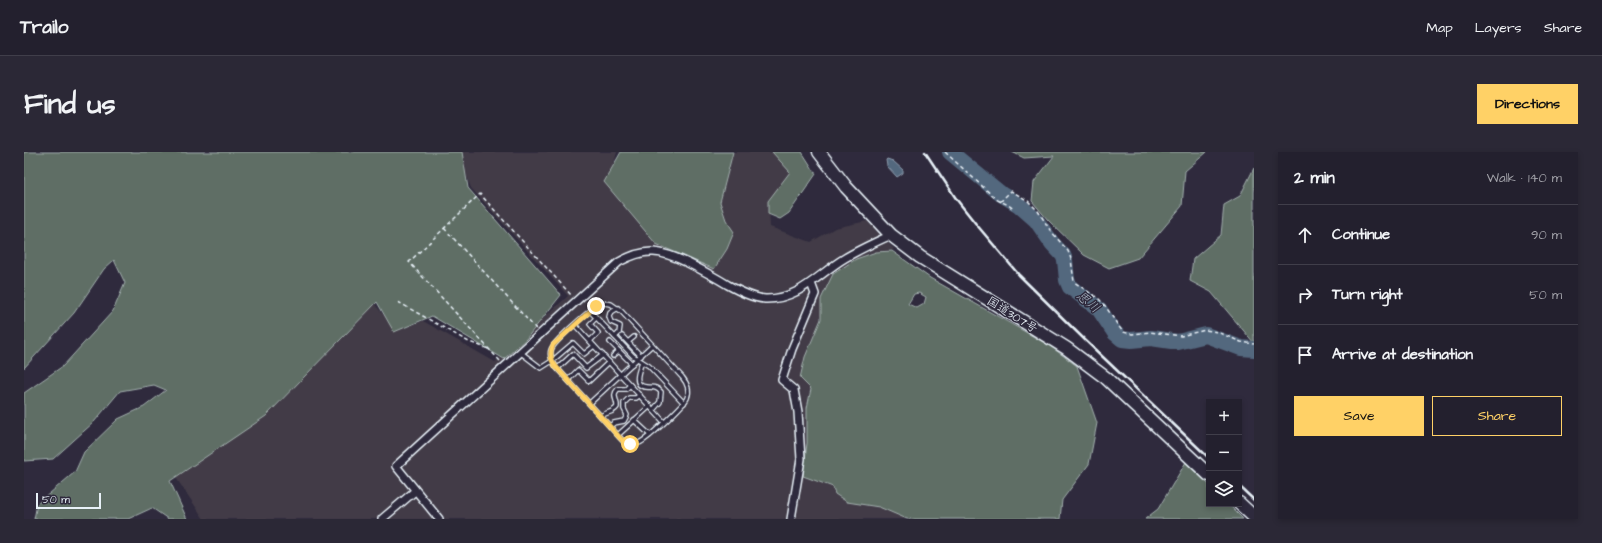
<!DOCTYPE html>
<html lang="en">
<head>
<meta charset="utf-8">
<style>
	:root { --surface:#23202e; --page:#2b2836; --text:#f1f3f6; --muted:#a3a3aa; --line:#403e4a; --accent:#ffd166 }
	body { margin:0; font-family:"Architects Daughter","Klee One",sans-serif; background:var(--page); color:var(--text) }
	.controls { position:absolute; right:12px; bottom:12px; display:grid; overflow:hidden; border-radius:0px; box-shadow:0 2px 6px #0003 }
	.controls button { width:36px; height:36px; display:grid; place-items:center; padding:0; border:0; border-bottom:1px solid var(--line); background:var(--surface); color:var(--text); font:20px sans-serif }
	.scale { position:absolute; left:12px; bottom:10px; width:65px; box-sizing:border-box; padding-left:4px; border:2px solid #e8f1f8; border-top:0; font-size:11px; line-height:14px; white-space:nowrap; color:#e8f1f8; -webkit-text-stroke:3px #2f2a3d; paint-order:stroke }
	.stop { position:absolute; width:12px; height:12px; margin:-9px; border:3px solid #ffd166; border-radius:50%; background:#fff }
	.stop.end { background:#ffd166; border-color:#fff; box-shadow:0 1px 4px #0008 }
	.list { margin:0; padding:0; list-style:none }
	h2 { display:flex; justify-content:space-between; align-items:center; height:52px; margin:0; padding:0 16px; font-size:17px }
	h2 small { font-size:13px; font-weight:400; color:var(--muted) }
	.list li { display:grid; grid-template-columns:26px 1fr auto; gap:12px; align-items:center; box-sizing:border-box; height:60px; padding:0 16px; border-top:1px solid var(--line) }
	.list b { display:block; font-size:15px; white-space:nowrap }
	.list em { font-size:13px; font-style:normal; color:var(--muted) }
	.actions { display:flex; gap:8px; padding:12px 16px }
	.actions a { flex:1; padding:9px 0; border:1px solid var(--accent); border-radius:0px; text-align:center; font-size:14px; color:var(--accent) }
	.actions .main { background:var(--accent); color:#111 }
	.icon { flex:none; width:22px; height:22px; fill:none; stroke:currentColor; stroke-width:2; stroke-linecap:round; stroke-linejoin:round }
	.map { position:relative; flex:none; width:1230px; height:367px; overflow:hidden; border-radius:0px }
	header { display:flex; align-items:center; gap:24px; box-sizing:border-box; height:56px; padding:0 20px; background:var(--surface); border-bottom:1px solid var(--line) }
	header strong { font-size:19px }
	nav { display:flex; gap:22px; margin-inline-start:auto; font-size:14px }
	.intro { display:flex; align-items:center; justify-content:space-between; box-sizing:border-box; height:96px; padding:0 24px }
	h1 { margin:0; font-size:28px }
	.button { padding:10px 18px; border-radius:0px; background:var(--accent); color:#111; font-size:14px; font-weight:700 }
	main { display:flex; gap:24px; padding:0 24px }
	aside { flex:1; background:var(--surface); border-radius:0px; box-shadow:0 2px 6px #0003 }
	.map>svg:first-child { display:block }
	.built { fill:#423b47 }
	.green { fill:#5e6e65; stroke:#a3b0ae; fill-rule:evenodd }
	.water { fill:#53677e; stroke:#8f9eaf }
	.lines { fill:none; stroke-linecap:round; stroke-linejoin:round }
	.river { stroke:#53677e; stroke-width:16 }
	.service-casing { stroke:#e8f1f8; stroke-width:6 }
	.minor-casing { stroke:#e8f1f8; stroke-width:10 }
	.trunk-casing { stroke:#e8f1f8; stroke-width:15 }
	.path { stroke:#e8f1f8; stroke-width:1.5; stroke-dasharray:4 3; stroke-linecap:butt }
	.service { stroke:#2f2a3d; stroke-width:3.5 }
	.minor { stroke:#2f2a3d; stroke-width:7 }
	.trunk { stroke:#2f2a3d; stroke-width:12 }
	.rail { stroke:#e8f1f8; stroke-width:2.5 }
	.route { stroke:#ffd166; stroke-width:5 }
	.labels { text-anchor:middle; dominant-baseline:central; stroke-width:3; stroke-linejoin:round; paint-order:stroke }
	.street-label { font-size:12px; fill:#e8f1f8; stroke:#2f2a3d }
	.water-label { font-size:13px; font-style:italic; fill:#acbac7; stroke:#2f2a3d }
</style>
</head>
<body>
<header>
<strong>Trailo</strong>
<nav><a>Map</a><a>Layers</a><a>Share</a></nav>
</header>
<div class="intro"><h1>Find us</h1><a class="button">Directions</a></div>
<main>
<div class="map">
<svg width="1230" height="367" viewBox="0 0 1230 367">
	<rect width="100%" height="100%" fill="#2f2a3d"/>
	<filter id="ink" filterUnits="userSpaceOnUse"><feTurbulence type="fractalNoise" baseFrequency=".025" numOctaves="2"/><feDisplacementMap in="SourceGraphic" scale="8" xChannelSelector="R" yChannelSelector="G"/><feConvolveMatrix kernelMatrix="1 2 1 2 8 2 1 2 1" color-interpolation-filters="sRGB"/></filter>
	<g filter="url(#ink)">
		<path class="built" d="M433 0H593L586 27 688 47 702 0H751L768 19 745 54 746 75 787 90 811 76 843 69 870 97 814 123 803 141 782 221 789 248 883 362 884 367H180L150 323 349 150 372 178 399 169 471 210 544 144 447 36Z"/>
		<g class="green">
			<path d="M0 0H438L444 36 537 143 502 187 480 207 408 164 370 180 353 150 242 264 146 329 163 367H144L128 356 104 367H10L13 352 51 320 60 300 94 267 120 255 142 238 130 233 96 239 70 270 29 307 0 309V241L39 214 89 159 101 131 90 108 80 117 50 161 0 216Z"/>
			<path d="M597 0H709L696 50 702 68 710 80 703 97 690 117 632 92 580 30Z"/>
			<path d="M748 0H778L792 22 765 61 756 67 744 62V49L766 20Z"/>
			<path d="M988 0H1183L1161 19 1158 54 1114 106 1085 116 1060 103 1024 68 1008 49 1010 30 1030 4 1000 6Z"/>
			<path d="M1230 16V191L1187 140 1166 129 1169 107 1197 83 1200 53 1216 44Z"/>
			<path d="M868 99 906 126 1026 194 1053 214 1073 271 1065 312 1038 348 1036 367H883L855 355 823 350 811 342 809 335 779 324 783 291V256L787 237 776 226 781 205 797 167V147L809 122 832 107 852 100ZM895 141 902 145 900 152 893 156 884 152 890 142Z"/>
			<path d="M1162 310 1185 333V352H1204L1219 367H1121L1134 357Z"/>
		</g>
		<path class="water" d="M863 7 869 9 879 18V21L873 25 863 14 862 8Z"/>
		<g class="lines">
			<path class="river" d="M926 0 977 42 995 53 1012 68 1028 91 1039 103 1041 108 1043 128 1046 135 1075 157 1091 181 1098 187 1107 188 1127 186 1154 190 1182 183 1217 196 1230 197"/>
			<g class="service-casing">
				<g id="service">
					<path d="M580 151 587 152 597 159 658 225C663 231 666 239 663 246 660 253 623 288 615 291 609 293 605 292 600 290L532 215C529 210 525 204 527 198 530 189 563 161 572 154Z"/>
					<path d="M566 159 609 204 625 214 660 251"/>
					<path d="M551 173 640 270"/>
					<path d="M598 184 617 204"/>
					<path d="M591 185 595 181 596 174 587 170 585 165 586 161 594 156"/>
					<path d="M566 189 574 181 566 172 572 166"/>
					<path d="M586 190 608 212"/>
					<path d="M604 190 610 185"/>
					<path d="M496 200 517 216 528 209 549 191 560 202 570 194"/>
					<path d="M589 204 595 199"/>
					<path d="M618 210C615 218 608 234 622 235 629 236 632 234 637 240L636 250 629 258"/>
					<path d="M534 216 549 202 562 216 579 203"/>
					<path d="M544 228 554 218 565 229 585 210"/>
					<path d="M566 251 628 193"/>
					<path d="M577 264C582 260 589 261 593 255 594 248 587 244 594 237H602L606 233"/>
					<path d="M610 268 626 283"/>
					<path d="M586 274 590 271 600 269 603 263 600 257V251L605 246H612L616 243"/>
					<path d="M594 283 626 254"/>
				</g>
			</g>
			<g class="minor-casing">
				<g id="minor">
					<path d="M358 367 391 339"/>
					<path d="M415 367 372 314 595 110C622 95 637 98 664 111 678 118 691 125 704 133 715 139 728 146 741 147 775 148 794 122 821 106 836 97 852 90 867 83"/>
					<path d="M767 367 777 307 774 260 770 238 758 228 768 197 791 142 787 131"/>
				</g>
			</g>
			<g class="trunk-casing">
				<g id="trunk">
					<path d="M795 0 822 35 867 83 896 105 1042 196 1082 226 1185 323"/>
					<path d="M1215 351 1230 365"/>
				</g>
			</g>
			<g class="path">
				<path d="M921 0 971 46C977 51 984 51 989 57"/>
				<path d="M976 50 987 39 1003 48 1014 59 1026 78 1044 99 1047 107 1050 130 1075 147 1082 155 1093 172 1099 180 1108 182 1126 180 1157 184 1181 178 1193 180 1217 190 1230 192"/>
				<path d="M420 76 512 177"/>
				<path d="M374 150 445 190 465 197"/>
				<path d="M476 209 385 110 456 42 548 144"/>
			</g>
			<use href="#service" class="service"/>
			<use href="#minor" class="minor"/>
			<use href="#trunk" class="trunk"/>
			<g class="rail">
				<path d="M901 0 933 48 952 72 995 123 1061 188 1185 306"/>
				<path d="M1215 334 1230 348"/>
			</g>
		</g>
	</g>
	<g class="lines" filter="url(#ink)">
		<path class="route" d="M572 154 529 193C525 202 527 208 532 215L596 286 600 290 606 292"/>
	</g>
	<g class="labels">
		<g class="street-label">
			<text transform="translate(988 163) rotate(32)">国道307号</text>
		</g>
		<g class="water-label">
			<text transform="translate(1064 150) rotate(40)">思川</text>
		</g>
	</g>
</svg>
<div class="controls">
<button>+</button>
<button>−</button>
<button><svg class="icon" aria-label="layers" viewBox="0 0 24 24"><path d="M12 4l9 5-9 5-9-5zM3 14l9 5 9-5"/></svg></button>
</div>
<div class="scale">50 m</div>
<div class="stop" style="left:606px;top:292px"></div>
<div class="stop end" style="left:572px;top:154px"></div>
</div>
<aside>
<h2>2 min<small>Walk · 140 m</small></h2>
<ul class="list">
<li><svg class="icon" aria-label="ahead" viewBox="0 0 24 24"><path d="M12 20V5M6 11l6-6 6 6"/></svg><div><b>Continue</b></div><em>90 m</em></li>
<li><svg class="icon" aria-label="right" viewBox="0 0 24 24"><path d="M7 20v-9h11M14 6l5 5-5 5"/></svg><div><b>Turn right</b></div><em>50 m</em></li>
<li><svg class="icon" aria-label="arrive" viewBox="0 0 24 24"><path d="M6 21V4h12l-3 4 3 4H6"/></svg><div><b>Arrive at destination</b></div></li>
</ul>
<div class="actions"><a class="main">Save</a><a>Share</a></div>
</aside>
</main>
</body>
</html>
